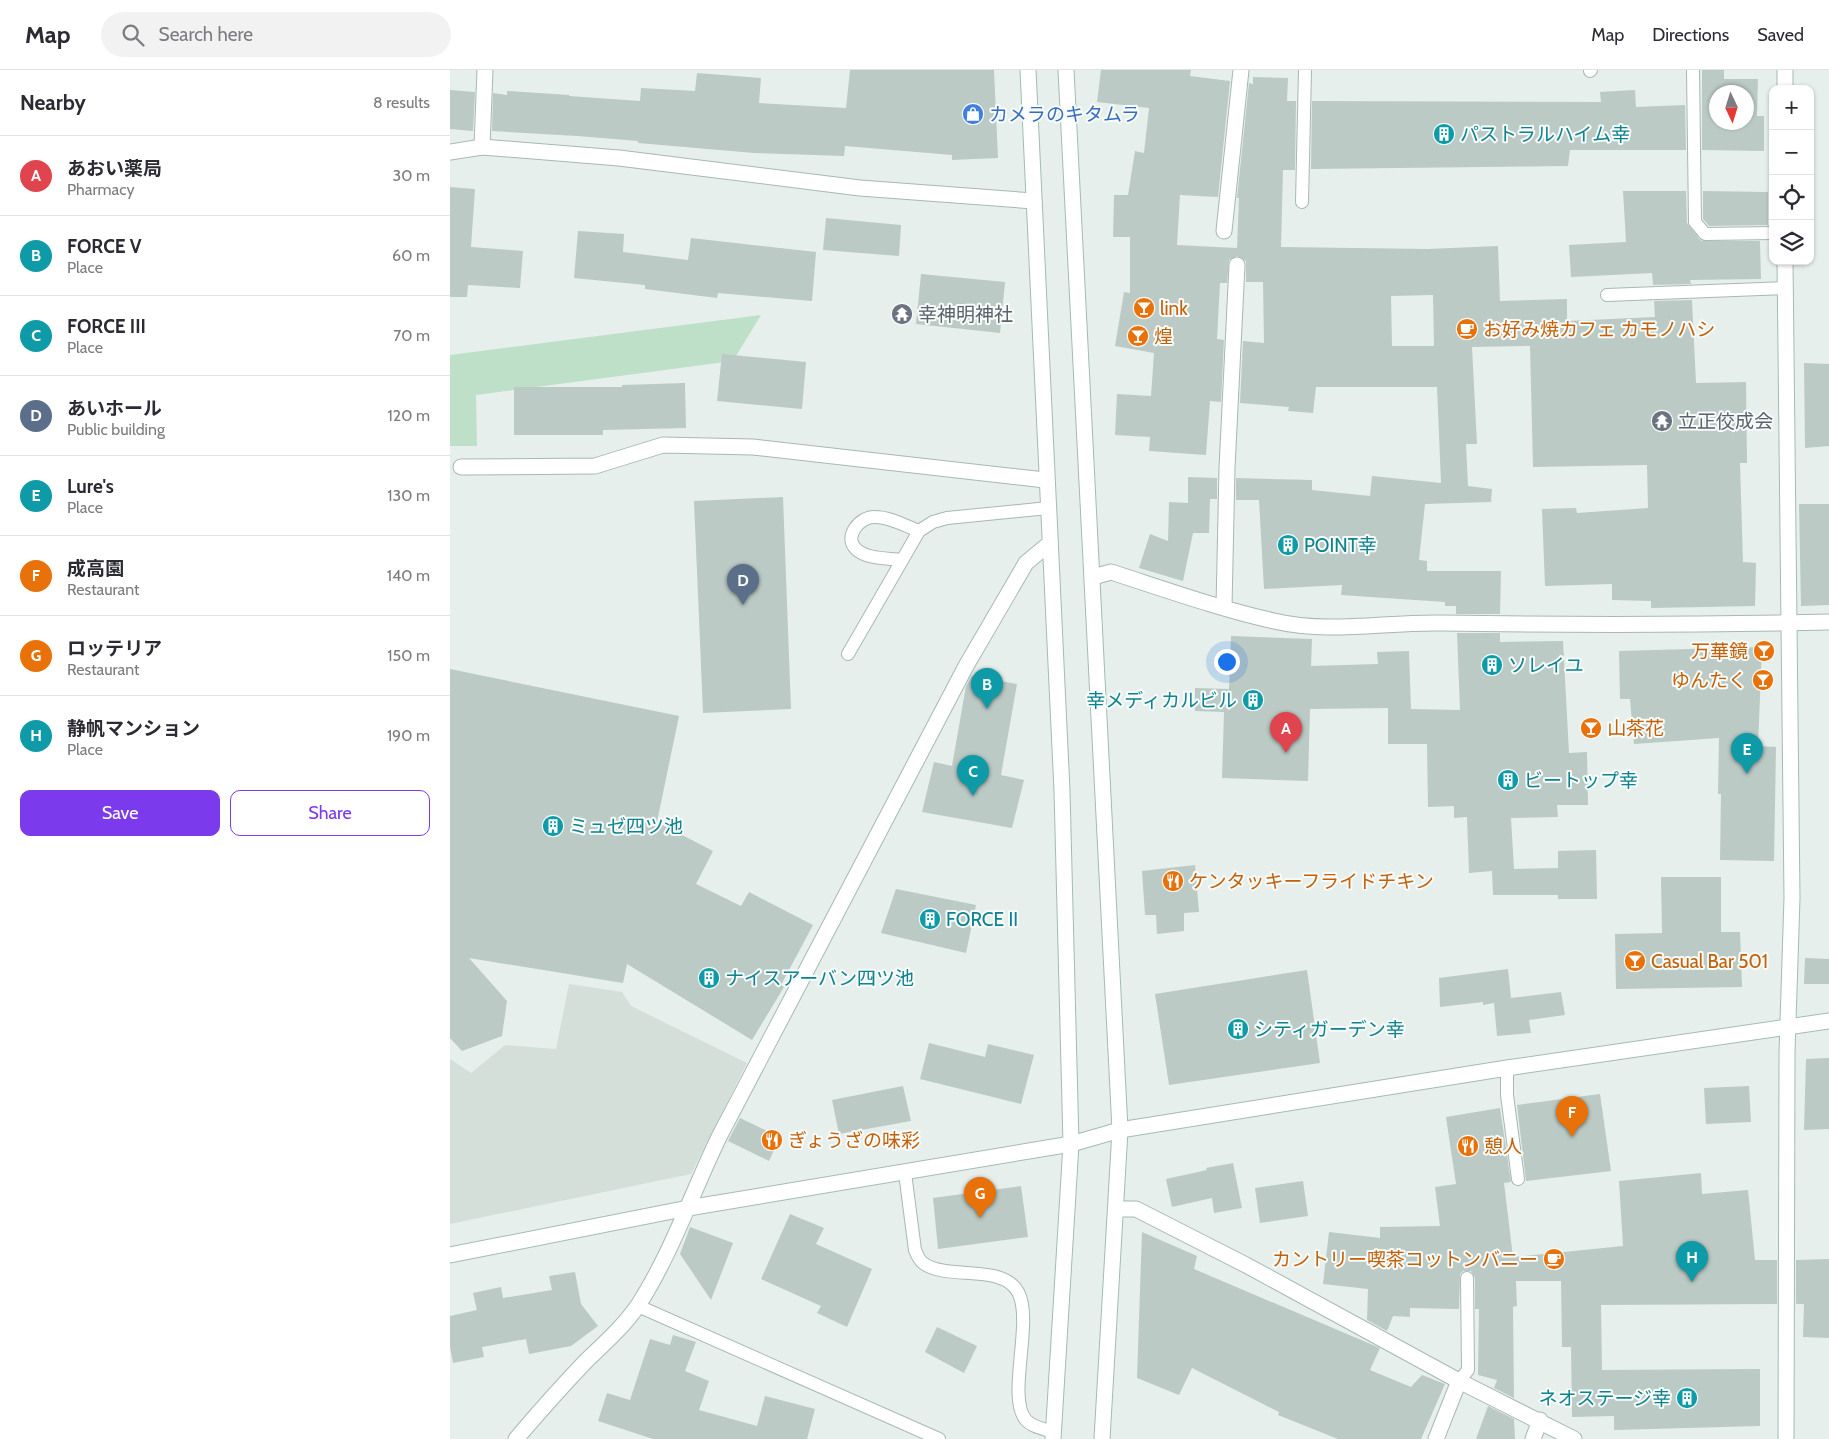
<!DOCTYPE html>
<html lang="en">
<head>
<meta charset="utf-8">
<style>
	:root { --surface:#fff; --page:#f2f2f3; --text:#2b2b33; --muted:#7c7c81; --line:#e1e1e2; --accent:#7c3aed }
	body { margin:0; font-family:Cabin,"Noto Sans JP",sans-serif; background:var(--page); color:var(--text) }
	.controls { position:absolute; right:15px; top:15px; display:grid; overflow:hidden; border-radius:10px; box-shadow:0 1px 4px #0004 }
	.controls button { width:45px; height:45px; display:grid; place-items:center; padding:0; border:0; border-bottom:1px solid var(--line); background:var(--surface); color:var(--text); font:25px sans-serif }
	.compass { position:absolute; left:1259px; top:15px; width:45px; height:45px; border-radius:50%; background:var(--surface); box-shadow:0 1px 4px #0004; rotate:176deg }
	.you { position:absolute; left:776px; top:591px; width:18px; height:18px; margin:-12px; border:4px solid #fff; border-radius:50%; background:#1a73e8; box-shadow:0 0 0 8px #1a73e833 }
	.badge { display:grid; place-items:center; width:32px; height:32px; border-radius:50%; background:var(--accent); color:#fff; font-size:16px; font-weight:700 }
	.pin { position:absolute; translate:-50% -41px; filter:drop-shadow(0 1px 2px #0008) }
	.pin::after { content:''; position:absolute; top:26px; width:18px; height:15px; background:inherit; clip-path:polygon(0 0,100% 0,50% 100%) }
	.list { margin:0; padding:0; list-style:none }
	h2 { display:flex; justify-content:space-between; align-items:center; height:65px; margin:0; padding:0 20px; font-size:21px }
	h2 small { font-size:16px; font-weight:400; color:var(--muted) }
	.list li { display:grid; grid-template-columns:32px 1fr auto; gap:15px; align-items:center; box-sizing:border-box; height:80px; padding:0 20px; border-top:1px solid var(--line) }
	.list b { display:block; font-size:19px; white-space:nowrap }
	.list p { margin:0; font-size:16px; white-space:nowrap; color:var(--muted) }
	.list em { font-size:16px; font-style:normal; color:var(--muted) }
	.actions { display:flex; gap:10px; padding:15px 20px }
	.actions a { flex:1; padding:11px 0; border:1px solid var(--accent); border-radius:10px; text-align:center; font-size:18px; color:var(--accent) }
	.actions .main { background:var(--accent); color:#fff }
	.icon { flex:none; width:28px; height:28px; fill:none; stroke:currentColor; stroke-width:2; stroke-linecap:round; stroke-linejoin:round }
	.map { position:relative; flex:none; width:1379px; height:1369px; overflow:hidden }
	header { display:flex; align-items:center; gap:30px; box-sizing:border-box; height:70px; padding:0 25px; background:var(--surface); border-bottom:1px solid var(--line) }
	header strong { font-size:24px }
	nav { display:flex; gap:28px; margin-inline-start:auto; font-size:18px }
	.search { width:350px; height:45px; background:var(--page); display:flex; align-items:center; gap:12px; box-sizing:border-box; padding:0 18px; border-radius:28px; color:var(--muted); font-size:19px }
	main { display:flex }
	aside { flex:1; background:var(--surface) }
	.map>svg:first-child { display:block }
	.built { fill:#d4dfda }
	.green { fill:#bfe0c8 }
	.building { fill:#bbcac4; fill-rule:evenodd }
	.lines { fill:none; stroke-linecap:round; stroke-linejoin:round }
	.lane-casing { stroke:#a8b8b2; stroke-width:14 }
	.street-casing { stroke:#a8b8b2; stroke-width:17 }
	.secondary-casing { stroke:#a4bbb3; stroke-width:17 }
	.lane { stroke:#fff; stroke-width:12 }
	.street { stroke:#fff; stroke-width:15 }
	.secondary { stroke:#fff; stroke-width:15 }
	.labels { text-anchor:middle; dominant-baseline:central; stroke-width:4; stroke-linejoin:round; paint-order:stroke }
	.shop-label { font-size:19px; fill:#366cbe; stroke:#f7fbf9; text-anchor:start }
	.culture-label { font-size:19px; fill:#0d838f; stroke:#f7fbf9; text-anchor:start }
	.food-label { font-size:19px; fill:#c56008; stroke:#f7fbf9; text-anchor:start }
	.worship-label { font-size:19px; fill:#5b616d; stroke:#f7fbf9; text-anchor:start }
</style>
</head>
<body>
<header>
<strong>Map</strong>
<div class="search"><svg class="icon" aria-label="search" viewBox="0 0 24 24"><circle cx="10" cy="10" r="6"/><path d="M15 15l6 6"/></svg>Search here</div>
<nav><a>Map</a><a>Directions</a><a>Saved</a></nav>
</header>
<main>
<aside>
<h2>Nearby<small>8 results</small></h2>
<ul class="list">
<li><span class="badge" style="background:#e0444e">A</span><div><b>あおい薬局</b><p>Pharmacy</p></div><em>30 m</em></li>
<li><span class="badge" style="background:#0f9aa8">B</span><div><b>FORCE V</b><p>Place</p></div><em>60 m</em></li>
<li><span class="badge" style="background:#0f9aa8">C</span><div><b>FORCE III</b><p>Place</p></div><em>70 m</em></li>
<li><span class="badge" style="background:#5c6f8a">D</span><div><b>あいホール</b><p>Public building</p></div><em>120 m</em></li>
<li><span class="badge" style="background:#0f9aa8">E</span><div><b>Lure's</b><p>Place</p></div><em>130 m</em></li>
<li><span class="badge" style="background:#e8710a">F</span><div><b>成高園</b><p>Restaurant</p></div><em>140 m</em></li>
<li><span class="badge" style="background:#e8710a">G</span><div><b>ロッテリア</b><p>Restaurant</p></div><em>150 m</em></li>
<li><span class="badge" style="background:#0f9aa8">H</span><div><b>静帆マンション</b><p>Place</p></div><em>190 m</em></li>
</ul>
<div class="actions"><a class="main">Save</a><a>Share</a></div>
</aside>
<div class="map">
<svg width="1379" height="1369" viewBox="0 0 1379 1369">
	<rect width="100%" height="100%" fill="#e6efeb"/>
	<path class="built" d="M119 914 172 922 181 936 297 993 241 1104 0 1154V989L21 1003 55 975 106 979Z"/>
	<path class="green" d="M311 245 283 291 26 325 27 376H0V285Z"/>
	<g class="building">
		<path d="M400 0H544L548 88 502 90V85L395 76 394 86 304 83 188 73V71L127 66 42 61 43 23 57 25V21L119 25V26L190 31 191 18 245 21 247 3 311 8 309 33 396 38Z"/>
		<path d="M651 0H741L740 6 780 11 768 127 730 125 727 175 787 178 789 128H787L799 13 803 14V7L838 8 837 31H846L845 100H833L831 177 978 179 1048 176 1050 231 1117 229V251L1205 247 1204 231 1242 230 1246 313 1296 312 1297 393H1290L1293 492 1306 493 1305 536 1201 538V531L1162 530V514L1095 516 1092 439 1126 438 1127 443 1198 438 1197 395 1083 397 1080 276 1022 277 1027 374H1016L1018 416 1042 419 1041 432 975 434 969 490 977 491V501H1051L1050 544H1006V536H995V532L891 525 892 515 814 519 809 430H786V408L862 410V420L920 426 922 406 991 413 987 317H866L863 343 838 341 839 337 790 333 793 271 814 273 813 212H796V191L787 186 779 190 777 213H770L767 269 774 270 771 332 760 331 756 385 699 381 700 367 665 365 667 324 701 326 704 283 665 276 674 222 680 223V167H663L664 125H678L685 81 694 83 699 38 647 32ZM983 225 984 276H942L941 226Z"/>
		<path d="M1252 0H1274V9H1308L1307 46H1314V81L1252 80ZM1266 22H1296V52H1266Z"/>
		<path d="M0 20 25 22 23 61 0 59Z"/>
		<path d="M1185 20 1186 37 1235 35 1236 80H1120L1118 96 861 99 862 31 1151 32 1150 22Z"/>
		<path d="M0 117 25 119 21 177 73 181 70 218 18 215 17 227H0Z"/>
		<path d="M1173 121H1236L1237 153 1251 171H1310L1311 209 1240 210 1241 214 1203 215 1202 203 1121 207 1119 175 1176 172Z"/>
		<path d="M1253 121 1318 122V155L1259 156 1253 149Z"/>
		<path d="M376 148 451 155 449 186 373 180Z"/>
		<path d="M128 161 174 164 173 182 238 190 241 168 366 182 362 231 268 223 267 228 195 219V215L124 208Z"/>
		<path d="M471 204 555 212 550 263 466 254Z"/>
		<path d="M272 284 356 292 352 339 267 331Z"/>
		<path d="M1354 293 1379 294V376L1355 378Z"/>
		<path d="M235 313 236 358 153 360V365H64V317H172V315Z"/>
		<path d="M738 407 767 408V429H760L759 463H743L733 511 689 498 700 464 718 471 719 432 738 433Z"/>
		<path d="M333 427 341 639 253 643 244 431Z"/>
		<path d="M1349 434H1379V535L1351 536Z"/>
		<path d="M1007 563H1050V572L1113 571 1119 683 1137 682 1138 735H1107L1108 747 1061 748 1064 799 1108 798V781L1146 780 1147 829H1108V825H1043L1042 801 1019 803 1017 747 1004 748V736L978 737 977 674H938V638L860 639 858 711 772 708 774 642 745 641V618L779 619 781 566 862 569 861 596 928 594 927 582 959 581 961 639 1010 640Z"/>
		<path d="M1312 577 1308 676 1326 677 1324 791 1270 790 1271 724H1268L1269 668 1184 674 1180 629H1170L1169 581Z"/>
		<path d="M0 599 229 646 207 752 263 781 246 814 291 836 299 822 363 855 331 915 334 917 302 970 177 894 173 913 19 888 57 931 52 966 12 981 0 968Z"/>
		<path d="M522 606 567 614 551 705 574 710 562 758 472 742 484 692 502 696 516 616Z"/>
		<path d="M745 795 749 842 734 843V861L707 864 706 845H695L692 801Z"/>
		<path d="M1211 807H1271V862H1290L1292 917 1166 919 1165 864 1212 863Z"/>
		<path d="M446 819 526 835 516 883 431 863Z"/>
		<path d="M1355 888 1379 889V914H1354Z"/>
		<path d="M1058 899 1061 928 1111 922 1115 945 1079 950 1081 963 1047 966 1044 933 1033 935V932L990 937 989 908Z"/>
		<path d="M857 900 870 993 719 1015 705 924Z"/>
		<path d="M479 973 535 987 538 974 584 985 571 1034 470 1009Z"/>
		<path d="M1379 988V1059L1354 1060 1356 989Z"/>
		<path d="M453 1016 461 1051 389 1064 382 1030Z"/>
		<path d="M1299 1016 1301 1052 1256 1054 1254 1018Z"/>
		<path d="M1150 1024 1161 1101 1076 1111 1067 1035Z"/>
		<path d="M1050 1038 1061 1112 1054 1113 1063 1187 1173 1176 1169 1111 1251 1103 1252 1124 1298 1120 1305 1190H1327V1234L1151 1235 1152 1300 1310 1299V1356L1164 1360V1346L1122 1347 1121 1277H1112L1111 1211H1066L1067 1236 1063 1237 1064 1328 1044 1318 1047 1310 1028 1305 1029 1239H1025V1208L1021 1201H1013L1010 1204 1009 1239 960 1238V1247L943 1246 937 1261 917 1250 918 1219 873 1214 879 1162 930 1168V1157L990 1156 985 1117 1006 1114 996 1047Z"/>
		<path d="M290 1048 330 1067 319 1091 278 1071Z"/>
		<path d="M783 1093 792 1138 764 1143 762 1128 722 1137 716 1109 757 1100 756 1098Z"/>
		<path d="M853 1111 858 1146 810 1153 805 1118Z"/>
		<path d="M571 1116 578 1167 488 1179 483 1128Z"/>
		<path d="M340 1144 374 1158 366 1174 422 1199 397 1257 367 1243 371 1236 311 1209Z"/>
		<path d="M240 1157 283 1173 261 1230 230 1184Z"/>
		<path d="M692 1162 747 1186 744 1199 930 1278 920 1300 961 1317 972 1305 995 1314 971 1369H888L828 1345 829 1342 742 1298 729 1325 687 1308Z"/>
		<path d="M1379 1189V1268L1353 1267 1354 1234H1346V1190Z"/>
		<path d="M125 1202 131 1234 148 1256 121 1276 79 1284 76 1269 32 1277 34 1287 3 1293 0 1277V1246L27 1240 23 1223 51 1217 53 1228 102 1220 99 1206Z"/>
		<path d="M487 1257 527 1276 514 1303 475 1282Z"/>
		<path d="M223 1265 246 1272 235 1301 259 1311 249 1340 307 1356 315 1326 365 1339 357 1369H203L148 1351 157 1323 180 1330 200 1269 220 1275Z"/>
		<path d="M1038 1336 1064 1349 1065 1369H1026Z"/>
	</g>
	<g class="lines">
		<g class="lane-casing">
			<g id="lane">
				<path d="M1243 0 1245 152 1255 164 1323 163"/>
				<path d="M1140 1 1141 0"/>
				<path d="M852 132 855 0"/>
				<path d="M1157 225 1336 218"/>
				<path d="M451 490C437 488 416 489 406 479 393 467 410 446 425 447 440 447 456 456 469 461"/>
				<path d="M398 584 469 461 483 452 497 448 598 438"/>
				<path d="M1057 998V1025L1068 1109"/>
				<path d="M455 1103 465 1180C467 1185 469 1190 473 1193 497 1211 552 1193 568 1222 584 1251 556 1327 576 1350 582 1357 595 1359 603 1362"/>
				<path d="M188 1236 489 1369"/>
				<path d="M1009 1311 1018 1300 1017 1208"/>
			</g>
		</g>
		<g class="street-casing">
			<g id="street">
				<path d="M32 77 35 0"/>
				<path d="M0 82 32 77 169 88 410 118 584 131"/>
				<path d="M774 161 791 0"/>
				<path d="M11 397 145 396 213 375 303 377 595 410"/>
				<path d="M643 507 661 502C714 519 770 539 824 551 879 564 934 552 990 553 1119 555 1249 555 1379 552"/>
				<path d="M774 537 777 398 787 195"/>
				<path d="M666 1139H686L796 1195 1009 1311 1124 1369"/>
				<path d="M66 1369C89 1342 112 1316 137 1290 155 1273 175 1255 189 1234 222 1182 242 1123 269 1067L516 596 576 493 600 473"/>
				<path d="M986 1369 1009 1311"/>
				<path d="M1083 1369 1090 1350"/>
			</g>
		</g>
		<g class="secondary-casing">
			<g id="secondary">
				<path d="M578 0 612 721 621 1074 603 1369"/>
				<path d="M616 0 670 1060 652 1369"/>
				<path d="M1335 0V19"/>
				<path d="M1335 191 1342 828 1337 983 1336 1369"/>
				<path d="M0 1185 238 1138 621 1074 670 1060 1057 998 1379 951"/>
			</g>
		</g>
		<use href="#lane" class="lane"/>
		<use href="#street" class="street"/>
		<use href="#secondary" class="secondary"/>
	</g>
	<defs>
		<g id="shop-disc" transform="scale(1.125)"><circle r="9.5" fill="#3f7fe0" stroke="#f7fbf9"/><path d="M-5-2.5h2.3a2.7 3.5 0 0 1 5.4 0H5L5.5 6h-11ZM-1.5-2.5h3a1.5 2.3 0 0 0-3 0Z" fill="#fff"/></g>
		<g id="building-disc" transform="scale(1.125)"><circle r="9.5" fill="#0f9aa8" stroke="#f7fbf9"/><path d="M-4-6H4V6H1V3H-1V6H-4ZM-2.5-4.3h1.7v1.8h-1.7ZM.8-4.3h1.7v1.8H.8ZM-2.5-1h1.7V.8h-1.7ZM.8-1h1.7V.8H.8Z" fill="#fff"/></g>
		<g id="bar-disc" transform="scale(1.125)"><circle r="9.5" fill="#e8710a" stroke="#f7fbf9"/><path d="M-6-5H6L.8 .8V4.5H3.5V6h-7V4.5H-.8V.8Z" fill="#fff"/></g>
		<g id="temple-disc" transform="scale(1.125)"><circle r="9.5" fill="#6b7280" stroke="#f7fbf9"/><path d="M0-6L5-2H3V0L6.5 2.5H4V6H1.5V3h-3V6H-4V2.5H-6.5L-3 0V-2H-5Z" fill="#fff"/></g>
		<g id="cafe-disc" transform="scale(1.125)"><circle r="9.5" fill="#e8710a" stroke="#f7fbf9"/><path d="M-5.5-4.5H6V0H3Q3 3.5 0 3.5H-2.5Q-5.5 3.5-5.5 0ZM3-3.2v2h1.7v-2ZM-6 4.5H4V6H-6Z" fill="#fff"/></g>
		<g id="restaurant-disc" transform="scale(1.125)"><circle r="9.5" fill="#e8710a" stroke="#f7fbf9"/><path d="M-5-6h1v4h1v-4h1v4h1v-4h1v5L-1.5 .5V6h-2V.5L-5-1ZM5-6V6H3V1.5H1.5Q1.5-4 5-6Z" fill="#fff"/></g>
	</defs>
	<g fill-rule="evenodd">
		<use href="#shop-disc" x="523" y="44"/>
		<use href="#building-disc" x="994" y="64"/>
		<use href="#bar-disc" x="694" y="238"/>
		<use href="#temple-disc" x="452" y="244"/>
		<use href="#cafe-disc" x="1017" y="259"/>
		<use href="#bar-disc" x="688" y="266"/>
		<use href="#temple-disc" x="1212" y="351"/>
		<use href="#building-disc" x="838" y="475"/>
		<use href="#bar-disc" x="1314" y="581"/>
		<use href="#building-disc" x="1042" y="595"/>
		<use href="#bar-disc" x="1313" y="610"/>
		<use href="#building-disc" x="803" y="630"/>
		<use href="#bar-disc" x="1141" y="658"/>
		<use href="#building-disc" x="1058" y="710"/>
		<use href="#building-disc" x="103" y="756"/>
		<use href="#restaurant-disc" x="723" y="811"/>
		<use href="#building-disc" x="480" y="849"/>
		<use href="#bar-disc" x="1185" y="891"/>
		<use href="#building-disc" x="259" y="908"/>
		<use href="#building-disc" x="788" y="959"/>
		<use href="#restaurant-disc" x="322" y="1070"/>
		<use href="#restaurant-disc" x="1018" y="1076"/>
		<use href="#cafe-disc" x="1104" y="1189"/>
		<use href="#building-disc" x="1237" y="1328"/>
	</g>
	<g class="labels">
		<g class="shop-label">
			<text x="539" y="44">カメラのキタムラ</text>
		</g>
		<g class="culture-label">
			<text x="1010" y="64">パストラルハイム幸</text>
			<text x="854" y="475">POINT幸</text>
			<text x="1058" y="595">ソレイユ</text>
			<text x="787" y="630" text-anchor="end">幸メディカルビル</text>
			<text x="1074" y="710">ビートップ幸</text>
			<text x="119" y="756">ミュゼ四ツ池</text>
			<text x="496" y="849">FORCE II</text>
			<text x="275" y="908">ナイスアーバン四ツ池</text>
			<text x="804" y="959">シティガーデン幸</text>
			<text x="1221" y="1328" text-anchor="end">ネオステージ幸</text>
		</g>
		<g class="food-label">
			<text x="710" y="238">link</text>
			<text x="1033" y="259">お好み焼カフェ カモノハシ</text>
			<text x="704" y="266">煌</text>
			<text x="1298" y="581" text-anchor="end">万華鏡</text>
			<text x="1297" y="610" text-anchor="end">ゆんたく</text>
			<text x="1157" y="658">山茶花</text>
			<text x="739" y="811">ケンタッキーフライドチキン</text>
			<text x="1201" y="891">Casual Bar 501</text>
			<text x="338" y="1070">ぎょうざの味彩</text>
			<text x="1034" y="1076">憩人</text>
			<text x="1088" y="1189" text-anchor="end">カントリー喫茶コットンバニー</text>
		</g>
		<g class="worship-label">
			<text x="468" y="244">幸神明神社</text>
			<text x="1228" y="351">立正佼成会</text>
		</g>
	</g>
</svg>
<div class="controls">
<button>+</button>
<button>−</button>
<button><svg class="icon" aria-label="locate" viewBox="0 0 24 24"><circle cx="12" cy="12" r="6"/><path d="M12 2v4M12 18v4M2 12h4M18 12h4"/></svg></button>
<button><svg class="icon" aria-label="layers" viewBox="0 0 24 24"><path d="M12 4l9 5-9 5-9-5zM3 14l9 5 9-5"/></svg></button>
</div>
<svg class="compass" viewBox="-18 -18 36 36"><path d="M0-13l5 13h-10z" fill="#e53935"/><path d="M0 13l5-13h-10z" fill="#7c7c81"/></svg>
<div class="you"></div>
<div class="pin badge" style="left:836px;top:683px;background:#e0444e">A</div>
<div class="pin badge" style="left:537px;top:639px;background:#0f9aa8">B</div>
<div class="pin badge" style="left:523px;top:726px;background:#0f9aa8">C</div>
<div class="pin badge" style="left:293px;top:535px;background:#5c6f8a">D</div>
<div class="pin badge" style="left:1297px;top:704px;background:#0f9aa8">E</div>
<div class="pin badge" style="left:1122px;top:1067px;background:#e8710a">F</div>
<div class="pin badge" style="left:530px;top:1148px;background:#e8710a">G</div>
<div class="pin badge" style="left:1242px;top:1212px;background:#0f9aa8">H</div>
</div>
</main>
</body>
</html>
